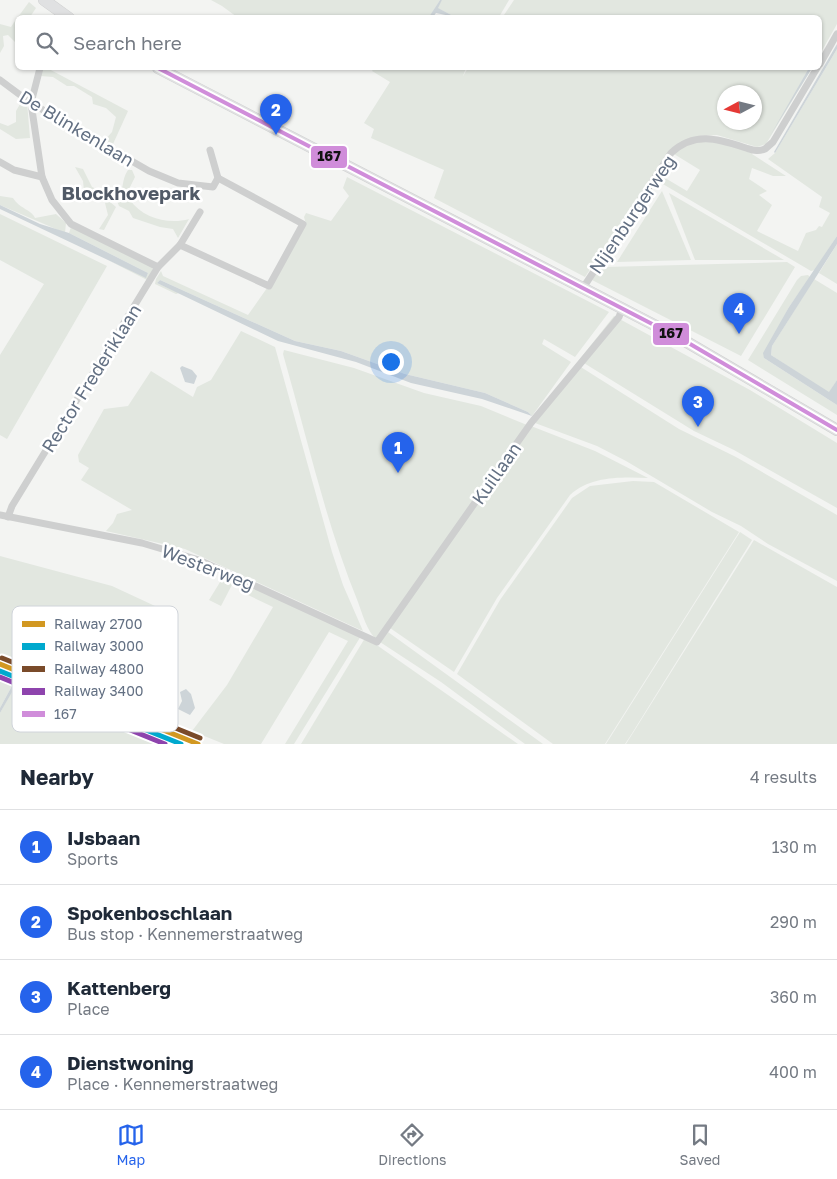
<!DOCTYPE html>
<html lang="en">
<head>
<meta charset="utf-8">
<style>
	:root { --surface:#fff; --page:#f6f6f7; --text:#1f2937; --muted:#747a83; --line:#e0e1e3; --accent:#2563eb }
	body { margin:0; font-family:"Golos Text",sans-serif; background:var(--page); color:var(--text) }
	.compass { position:absolute; left:717px; top:85px; width:45px; height:45px; border-radius:50%; background:var(--surface); box-shadow:0 1px 4px #0004; rotate:263deg }
	.you { position:absolute; left:390px; top:361px; width:18px; height:18px; margin:-12px; border:4px solid #fff; border-radius:50%; background:#1a73e8; box-shadow:0 0 0 8px #1a73e833 }
	.badge { display:grid; place-items:center; width:32px; height:32px; border-radius:50%; background:var(--accent); color:#fff; font-size:16px; font-weight:700 }
	.pin { position:absolute; translate:-50% -41px; filter:drop-shadow(0 1px 2px #0008) }
	.pin::after { content:''; position:absolute; top:26px; width:18px; height:15px; background:inherit; clip-path:polygon(0 0,100% 0,50% 100%) }
	.list { margin:0; padding:0; list-style:none }
	h2 { display:flex; justify-content:space-between; align-items:center; height:65px; margin:0; padding:0 20px; font-size:21px }
	h2 small { font-size:16px; font-weight:400; color:var(--muted) }
	.list li { display:grid; grid-template-columns:32px 1fr auto; gap:15px; align-items:center; box-sizing:border-box; height:75px; padding:0 20px; border-top:1px solid var(--line) }
	.list b { display:block; font-size:19px; white-space:nowrap }
	.list p { margin:0; font-size:16px; white-space:nowrap; color:var(--muted) }
	.list em { font-size:16px; font-style:normal; color:var(--muted) }
	.icon { flex:none; width:28px; height:28px; fill:none; stroke:currentColor; stroke-width:2; stroke-linecap:round; stroke-linejoin:round }
	.map { position:relative; flex:none; width:837px; height:744px; overflow:hidden }
	.search { position:absolute; background:var(--surface); box-shadow:0 1px 4px #0004; left:15px; right:15px; top:15px; height:55px; display:flex; align-items:center; gap:12px; box-sizing:border-box; padding:0 18px; border-radius:8px; color:var(--muted); font-size:19px }
	.sheet { height:365px; background:var(--surface) }
	nav { display:flex; justify-content:space-around; align-items:center; box-sizing:border-box; height:70px; border-top:1px solid var(--line); background:var(--surface); font-size:14px; color:var(--muted) }
	nav a { display:grid; justify-items:center; gap:2px }
	nav .on { color:var(--accent) }
	.map>svg:first-child { display:block }
	.green { fill:#e2e7e0; fill-rule:evenodd }
	.water { fill:#cdd4d8 }
	.lines { fill:none; stroke-linecap:round; stroke-linejoin:round }
	.primary-casing { stroke:#cfd0d0; stroke-width:12 }
	.minor { stroke:#cecfcf; stroke-width:7 }
	.primary { stroke:#e0e1e2; stroke-width:11 }
	.bus-1-casing { stroke:#fff; stroke-width:8 }
	.bus-1 { stroke:#d08dda; stroke-width:4 }
	.rail-1-casing { stroke:#fff; stroke-width:9 }
	.rail-2-casing { stroke:#fff; stroke-width:9 }
	.rail-3-casing { stroke:#fff; stroke-width:9 }
	.rail-4-casing { stroke:#fff; stroke-width:9 }
	.rail-1 { stroke:#d29821; stroke-width:5 }
	.rail-2 { stroke:#00a9ce; stroke-width:5 }
	.rail-3 { stroke:#7a4b2a; stroke-width:5 }
	.rail-4 { stroke:#8e44ad; stroke-width:5 }
	.labels { text-anchor:middle; dominant-baseline:central; stroke-width:5; stroke-linejoin:round; paint-order:stroke }
	.street-label { font-size:18px; fill:#637083; stroke:#fff }
	.neighbourhood-label { font-size:19px; font-weight:bold; fill:#515a67; stroke:#fff }
	.key { fill:#fff; stroke:#d0d4da; stroke-width:1 }
	.key-label { font-size:14px; fill:#637083 }
	.line-badge { stroke:#fff; stroke-width:2 }
	.pale-badge-label { font-size:14px; text-anchor:middle; font-weight:bold; fill:#111 }
</style>
</head>
<body>
<div class="map">
<svg width="837" height="744" viewBox="0 0 837 744">
	<rect width="100%" height="100%" fill="#f3f4f2"/>
	<g class="green">
		<path d="M211 0H440L429 18H286V16L237 17 222 6Z"/>
		<path d="M442 0H509L499 17H455L437 8Z"/>
		<path d="M514 0H837V24L820 54V18H502Z"/>
		<path d="M29 2 36 8 30 17H18Z"/>
		<path d="M17 18V44L8 35 3 36 4 46 0 53V24L11 27Z"/>
		<path d="M837 49V236L815 270 811 271 656 180 672 157 677 160 678 167H672L665 178 687 191 700 170 674 154C695 130 728 146 753 151L752 154 786 176H773L752 168 749 179 767 191 759 195 772 205 757 231 798 251 806 233 816 230 819 226 822 227 830 213 819 207 822 197 768 159 775 153Z"/>
		<path d="M42 68H47L128 111 113 144 105 140 112 132 116 117 106 108 93 104 92 97 74 86H67L53 77 40 76Z"/>
		<path d="M374 68H466L463 76 468 68H812L766 144 757 147 717 135 699 136 664 159 585 277 434 198 444 170 371 138 374 129 364 123 390 82 372 71ZM724 92H754V122H724Z"/>
		<path d="M23 99 27 102 30 138 16 139 0 129V123L8 126 16 122V111Z"/>
		<path d="M75 167 83 169 92 187 112 196 110 202 116 207 104 230 99 229 108 215 105 203 87 195 84 191 83 181Z"/>
		<path d="M128 170H132L135 177 130 187V200C142 218 169 225 189 219L178 238 173 229 160 227 133 218 129 211 119 206 117 201C124 192 121 180 128 170Z"/>
		<path d="M347 177 609 312 575 357 544 339 542 344 571 362 532 416 528 412 485 393 405 374 341 351 295 341 160 280 157 283 179 293 176 294 155 284 156 279 161 271 163 276 248 315 267 288 306 224 304 217 306 213 331 221 349 196 343 188Z"/>
		<path d="M662 191 691 260 617 262Z"/>
		<path d="M669 193 784 260H695Z"/>
		<path d="M647 194H653L606 267 787 262 795 267 741 356 592 280Z"/>
		<path d="M0 196 13 198C20 209 32 210 35 218L56 214 66 223 65 233 0 205Z"/>
		<path d="M0 214 107 266 7 439 0 435V355L44 284 0 260Z"/>
		<path d="M71 227 151 266 153 269 147 280 108 260 146 277 148 273 69 233Z"/>
		<path d="M837 244V284L819 273Z"/>
		<path d="M808 275 810 277 789 307 764 358 837 405V415L748 360 797 280 801 276Z"/>
		<path d="M814 279 837 293V380L829 393 771 355 772 346Z"/>
		<path d="M614 316 750 390 837 443V508L734 450 694 431 579 360Z"/>
		<path d="M241 331 275 347 332 552 343 585 363 631 185 549 106 531 113 523 117 514 132 510 81 480 89 468 79 462 78 455 104 409 128 406 151 371 193 397 197 387 211 380Z"/>
		<path d="M284 350 354 368 424 393 481 406 527 425 376 639C367 631 362 613 358 602 325 521 307 437 283 354Z"/>
		<path d="M576 364 679 429 736 457 837 515V581L768 544 741 526 712 512 626 461 597 446 535 423Z"/>
		<path d="M531 426 595 451 648 478C620 477 591 476 570 495L497 598 454 672 390 628Z"/>
		<path d="M633 481 654 482 739 532 605 744H553L457 674 500 600 572 498 590 486Z"/>
		<path d="M740 532 752 540 631 735 625 744H606Z"/>
		<path d="M754 540 837 587V744H626Z"/>
		<path d="M0 556 112 586 168 612 165 620 173 624 152 668 139 679 141 692 136 702 146 706 156 697 147 714 0 656Z"/>
		<path d="M225 574 235 579 221 606 209 600Z"/>
		<path d="M250 586 361 636 294 744H285L348 641 329 632 261 744H224L192 731 227 685 273 607 248 595Z"/>
		<path d="M388 632 543 744H525L441 682 380 642Z"/>
		<path d="M365 638 371 641 518 744H301Z"/>
		<path d="M0 678 13 684 0 708Z"/>
		<path d="M15 685 162 744H0V713Z"/>
	</g>
	<g class="water">
		<path d="M440 0H442L438 8 455 17 436 13 433 17H429Z"/>
		<path d="M837 44V49L775 153 774 152Z"/>
		<path d="M809 68H812L770 136Z"/>
		<path d="M0 205 40 224 69 233 148 273 146 278 0 209Z"/>
		<path d="M837 236V244L772 346 771 355 829 392 837 380V405L764 358 763 353 789 307Z"/>
		<path d="M160 280 295 341 341 351 405 374 485 393 528 412 532 416 482 399 411 383 356 362 278 341 159 284 157 283Z"/>
		<path d="M182 366 192 370 197 376 194 384 185 382 180 368Z"/>
		<path d="M0 675 170 744H162L16 685 0 713V708L13 684 0 678Z"/>
		<path d="M186 689 191 694 195 708 190 715 178 709 182 701 180 692Z"/>
	</g>
	<g class="lines">
		<g class="primary-casing">
			<g id="primary">
				<path d="M44 0 69 18"/>
				<path d="M158 68 685 341 837 430"/>
			</g>
		</g>
		<g class="minor">
			<path d="M820 64 837 34"/>
			<path d="M40 68 31 103 42 177 52 200 71 224 158 267"/>
			<path d="M0 80 31 103 149 171 178 183 213 187 218 178 210 150"/>
			<path d="M0 162 14 170 42 177"/>
			<path d="M180 245 269 286 303 224 218 178"/>
			<path d="M583 288 671 153C695 131 718 139 746 148 753 150 758 152 765 149L773 142 817 68"/>
			<path d="M0 515 142 543 199 560 377 642 531 423 619 317 622 309"/>
			<path d="M8 517 12 506 158 267 180 245 200 212"/>
		</g>
		<use href="#primary" class="primary"/>
		<g class="bus-1-casing">
			<path id="bus-1" d="M158 68 685 341 837 430"/>
		</g>
		<use href="#bus-1" class="bus-1"/>
		<g class="rail-1-casing">
			<path id="rail-1" d="M0 664 198 744"/>
		</g>
		<g class="rail-2-casing">
			<path id="rail-2" d="M0 671 181 744"/>
		</g>
		<g class="rail-3-casing">
			<path id="rail-3" d="M2 658 200 738"/>
		</g>
		<g class="rail-4-casing">
			<path id="rail-4" d="M0 677 165 744"/>
		</g>
		<use href="#rail-1" class="rail-1"/>
		<use href="#rail-2" class="rail-2"/>
		<use href="#rail-3" class="rail-3"/>
		<use href="#rail-4" class="rail-4"/>
	</g>
	<g class="labels">
		<g class="street-label">
			<text transform="translate(77 128) rotate(31)">De Blinkenlaan</text>
			<text transform="translate(632 214) rotate(-56)">Nijenburgerweg</text>
			<text transform="translate(91 378) rotate(-58)">Rector Frederiklaan</text>
			<text transform="translate(496 473) rotate(-55)">Kuillaan</text>
			<text transform="translate(208 567) rotate(21)">Westerweg</text>
		</g>
		<g class="neighbourhood-label">
			<text x="131" y="192">Blockhovepark</text>
		</g>
	</g>
	<rect x="12" y="606" width="166" height="126" rx="8" class="key"/>
	<rect x="22" y="621" width="23" height="6" fill="#d29821"/>
	<rect x="22" y="643" width="23" height="7" fill="#00a9ce"/>
	<rect x="22" y="666" width="23" height="6" fill="#7a4b2a"/>
	<rect x="22" y="688" width="23" height="7" fill="#8e44ad"/>
	<rect x="22" y="711" width="23" height="6" fill="#d08dda"/>
	<g class="key-label">
		<text x="54" y="629">Railway 2700</text>
		<text x="54" y="651">Railway 3000</text>
		<text x="54" y="674">Railway 4800</text>
		<text x="54" y="696">Railway 3400</text>
		<text x="54" y="719">167</text>
	</g>
	<g class="line-badge">
		<rect x="310" y="145" width="38" height="24" rx="5" fill="#d08dda"/>
		<rect x="652" y="322" width="38" height="24" rx="5" fill="#d08dda"/>
	</g>
	<g class="pale-badge-label">
		<text x="329" y="161">167</text>
		<text x="671" y="338">167</text>
	</g>
</svg>
<svg class="compass" viewBox="-18 -18 36 36"><path d="M0-13l5 13h-10z" fill="#e53935"/><path d="M0 13l5-13h-10z" fill="#747a83"/></svg>
<div class="you"></div>
<div class="pin badge" style="left:398px;top:473px">1</div>
<div class="pin badge" style="left:276px;top:135px">2</div>
<div class="pin badge" style="left:698px;top:427px">3</div>
<div class="pin badge" style="left:739px;top:334px">4</div>
<div class="search"><svg class="icon" aria-label="search" viewBox="0 0 24 24"><circle cx="10" cy="10" r="6"/><path d="M15 15l6 6"/></svg>Search here</div>
</div>
<section class="sheet">
<h2>Nearby<small>4 results</small></h2>
<ul class="list">
<li><span class="badge">1</span><div><b>IJsbaan</b><p>Sports</p></div><em>130 m</em></li>
<li><span class="badge">2</span><div><b>Spokenboschlaan</b><p>Bus stop · Kennemerstraatweg</p></div><em>290 m</em></li>
<li><span class="badge">3</span><div><b>Kattenberg</b><p>Place</p></div><em>360 m</em></li>
<li><span class="badge">4</span><div><b>Dienstwoning</b><p>Place · Kennemerstraatweg</p></div><em>400 m</em></li>
</ul>
</section>
<nav>
<a class="on"><svg class="icon" aria-label="map" viewBox="0 0 24 24"><path d="M3 6l6-2 6 2 6-2v14l-6 2-6-2-6 2zM9 4v14M15 6v14"/></svg>Map</a>
<a><svg class="icon" aria-label="directions" viewBox="0 0 24 24"><path d="M12 3l9 9-9 9-9-9zM9 14v-3h6M13 9l2 2-2 2"/></svg>Directions</a>
<a><svg class="icon" aria-label="saved" viewBox="0 0 24 24"><path d="M7 4h10v16l-5-4-5 4z"/></svg>Saved</a>
</nav>
</body>
</html>
